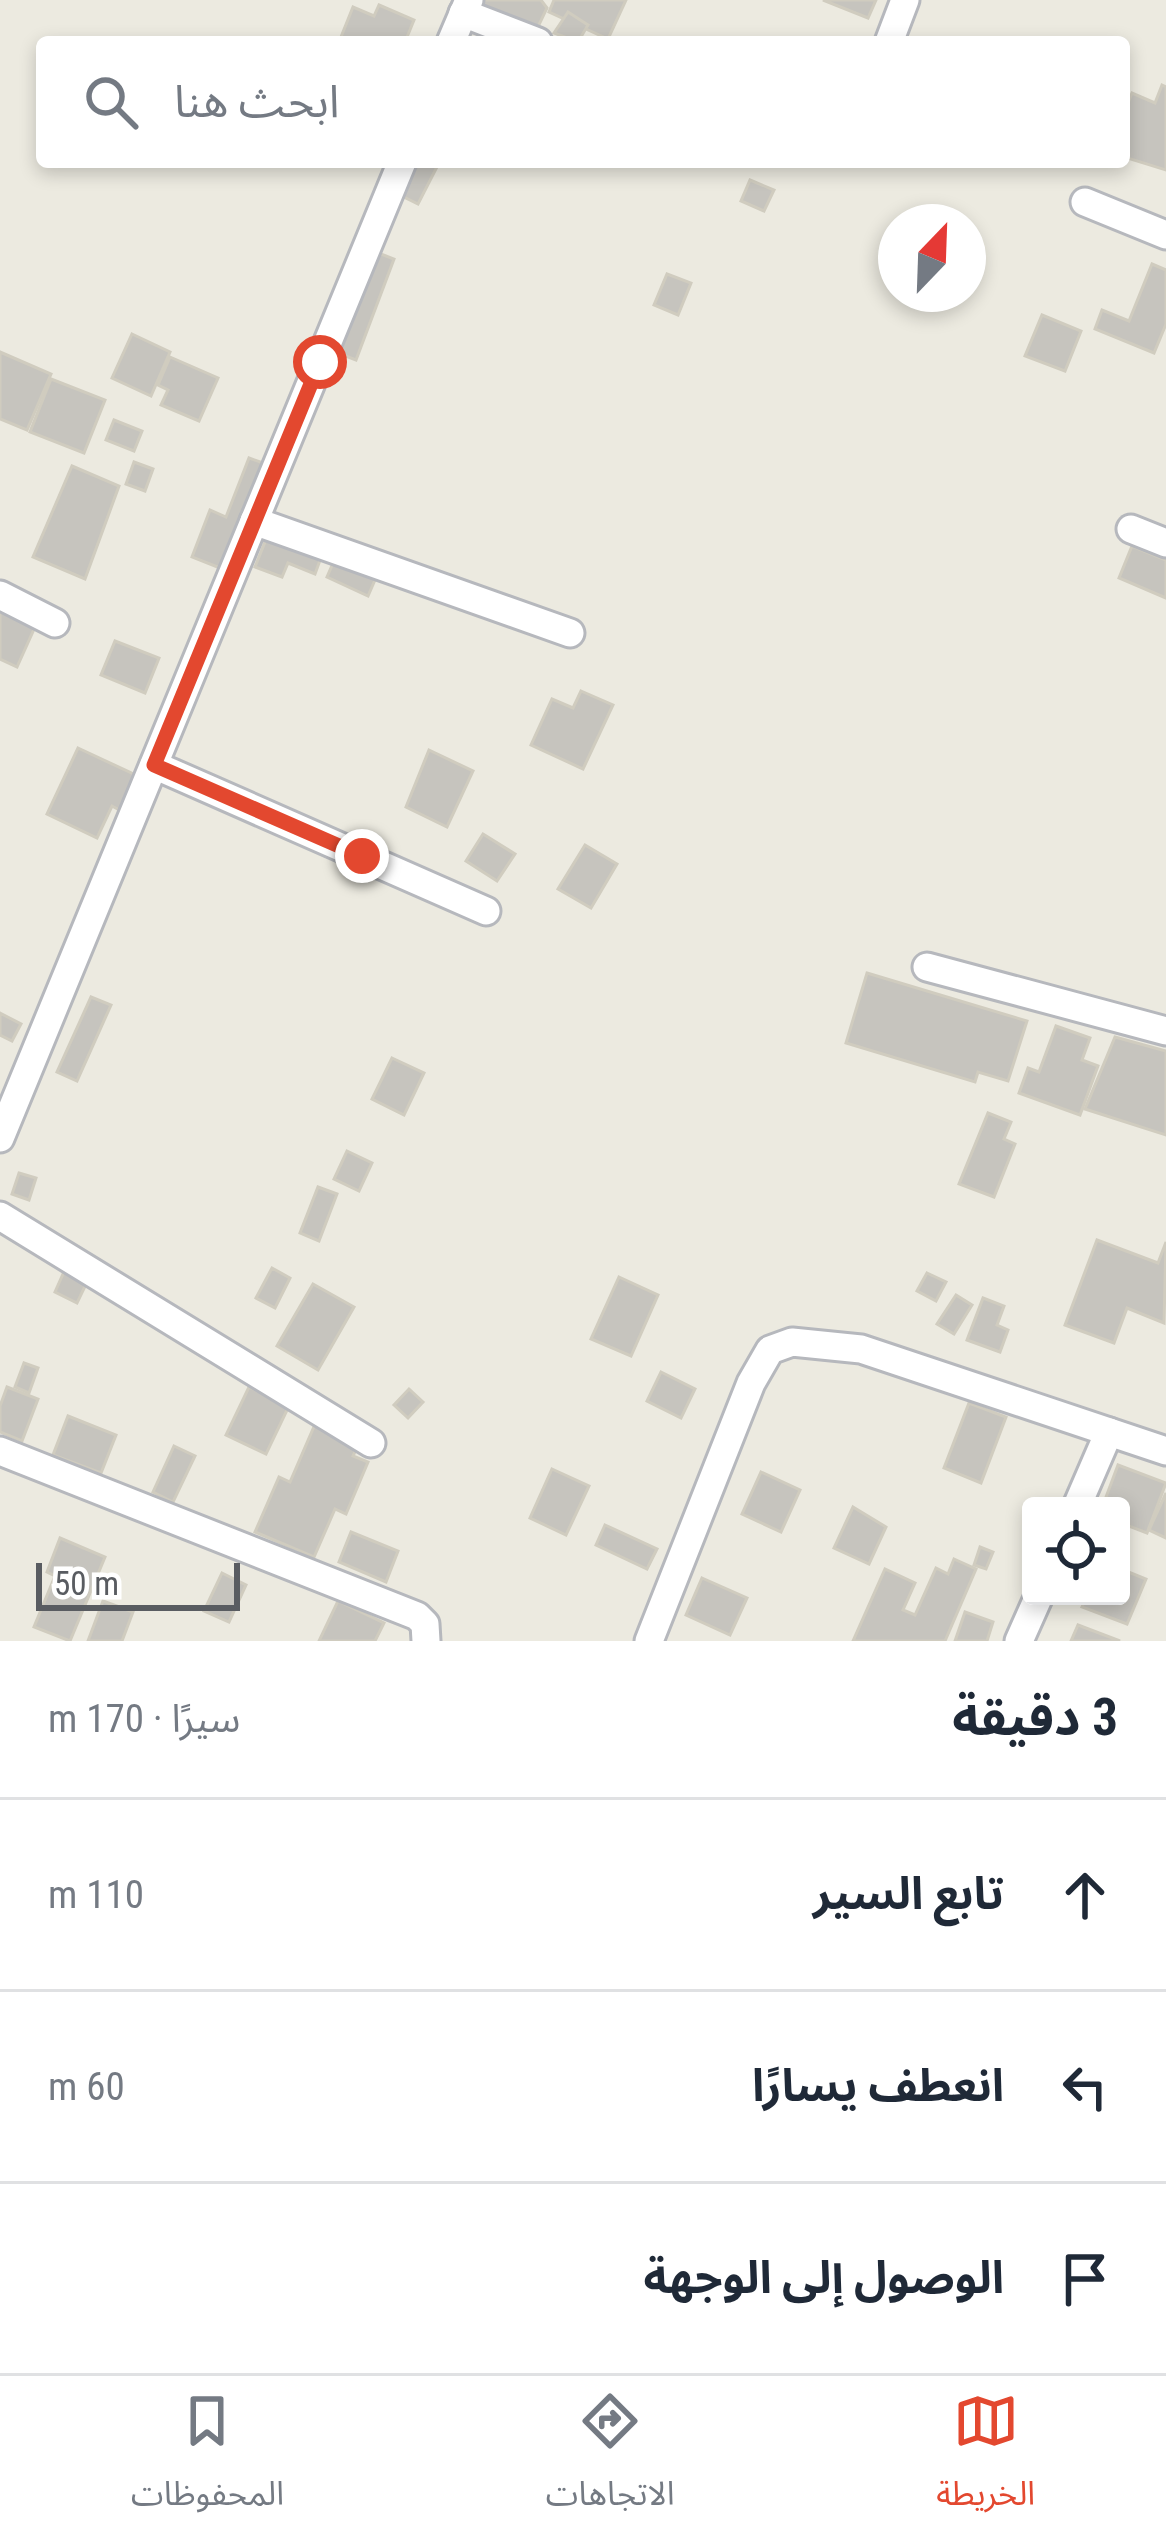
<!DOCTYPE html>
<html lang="ar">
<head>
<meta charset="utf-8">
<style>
	:root { --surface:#fff; --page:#f2f2f3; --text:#1f2937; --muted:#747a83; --line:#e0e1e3; --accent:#e3482f }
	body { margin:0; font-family:"Roboto Condensed","Noto Sans Arabic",sans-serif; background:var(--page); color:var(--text); direction:rtl }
	.controls { position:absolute; right:36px; bottom:36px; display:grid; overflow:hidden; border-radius:12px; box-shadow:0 6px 18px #0003 }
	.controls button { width:108px; height:108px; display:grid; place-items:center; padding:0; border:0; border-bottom:3px solid var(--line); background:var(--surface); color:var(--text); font:60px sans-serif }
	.compass { position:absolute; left:878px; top:204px; width:108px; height:108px; border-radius:50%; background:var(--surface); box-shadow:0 6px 18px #0003; rotate:23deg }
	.scale { position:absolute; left:36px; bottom:30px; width:204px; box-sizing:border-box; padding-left:12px; border:6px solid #595c61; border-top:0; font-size:33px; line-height:42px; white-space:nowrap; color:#595c61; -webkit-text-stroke:9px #fff; paint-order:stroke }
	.stop { position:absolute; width:36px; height:36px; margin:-27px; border:9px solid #e3482f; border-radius:50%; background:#fff }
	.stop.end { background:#e3482f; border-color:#fff; box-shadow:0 3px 12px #0008 }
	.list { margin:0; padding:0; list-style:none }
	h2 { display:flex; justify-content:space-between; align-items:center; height:156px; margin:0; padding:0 48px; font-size:51px }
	h2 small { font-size:39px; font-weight:400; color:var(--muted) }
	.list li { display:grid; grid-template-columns:78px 1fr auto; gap:36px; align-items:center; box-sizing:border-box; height:192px; padding:0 48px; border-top:3px solid var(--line) }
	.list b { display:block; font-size:45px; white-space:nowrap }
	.list em { font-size:39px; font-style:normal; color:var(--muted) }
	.icon { flex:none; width:66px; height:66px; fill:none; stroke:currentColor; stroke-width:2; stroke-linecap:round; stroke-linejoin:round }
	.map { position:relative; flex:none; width:1166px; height:1641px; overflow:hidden; direction:ltr }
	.search { position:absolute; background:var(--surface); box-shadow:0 6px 18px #0003; left:36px; right:36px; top:36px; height:132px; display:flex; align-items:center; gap:30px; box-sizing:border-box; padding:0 42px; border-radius:12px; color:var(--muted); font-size:45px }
	.sheet { height:732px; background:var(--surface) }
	nav { display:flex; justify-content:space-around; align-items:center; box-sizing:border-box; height:168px; border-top:3px solid var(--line); background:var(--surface); font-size:33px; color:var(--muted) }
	nav a { display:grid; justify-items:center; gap:6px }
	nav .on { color:var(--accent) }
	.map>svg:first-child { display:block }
	.building { fill:#c6c4be; stroke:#d0ccbf; stroke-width:3 }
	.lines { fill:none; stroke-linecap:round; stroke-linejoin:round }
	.street-casing { stroke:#b6b8bd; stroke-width:33 }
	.street { stroke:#fff; stroke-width:27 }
	.route { stroke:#e3482f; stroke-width:15 }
</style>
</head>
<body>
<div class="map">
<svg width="1166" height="1641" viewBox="0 0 1166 1641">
	<rect width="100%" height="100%" fill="#eceae0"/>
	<g class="building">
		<path d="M456 0H541L547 8 537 29Z"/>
		<path d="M554 0H626L608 39 549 12Z"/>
		<path d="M823 0H876L868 18Z"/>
		<path d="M379 5 414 20 405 42H339L353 7 374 16Z"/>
		<path d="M568 12 588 25 578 42 554 33Z"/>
		<path d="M1162 85 1166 87V170L1124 157V113L1132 93 1155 103Z"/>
		<path d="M414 162 439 163 418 204 398 194Z"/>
		<path d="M750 180 774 190 764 211 741 201Z"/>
		<path d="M373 251 394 259 356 360 335 352Z"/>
		<path d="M1152 264 1166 270V324L1154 353 1095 329 1102 310 1129 321Z"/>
		<path d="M667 274 691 283 678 315 654 305Z"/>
		<path d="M1042 315 1081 331 1065 371 1025 356Z"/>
		<path d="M132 334 170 352 151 396 112 378Z"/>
		<path d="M0 352 51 374 27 430 0 419Z"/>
		<path d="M170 357 218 378 199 421 161 405 168 390 158 385Z"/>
		<path d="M51 379 105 400 84 453 30 432Z"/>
		<path d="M114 420 142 431 134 451 106 440Z"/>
		<path d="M249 458 266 464 225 570 192 557 210 510 226 517Z"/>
		<path d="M134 462 153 469 145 491 126 484Z"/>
		<path d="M72 466 119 486 85 579 33 557Z"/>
		<path d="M269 532 323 552 315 574 288 563 282 577 255 567Z"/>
		<path d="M1132 546 1166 560V598L1119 578Z"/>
		<path d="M337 554 378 573 368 596 327 577Z"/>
		<path d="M0 611 35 627 17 667 0 659Z"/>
		<path d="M115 641 159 658 145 693 101 675Z"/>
		<path d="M581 691 613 705 583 769 531 745 552 699 573 708Z"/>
		<path d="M78 748 140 777 123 812 112 806 97 838 47 814Z"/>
		<path d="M429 750 473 771 447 827 406 807Z"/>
		<path d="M483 834 515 854 497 881 466 861Z"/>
		<path d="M585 845 617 864 591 908 558 889Z"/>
		<path d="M867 973 1027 1021 1008 1081 978 1072 975 1082 846 1043Z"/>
		<path d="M91 997 111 1005 77 1081 57 1072Z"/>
		<path d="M0 1013 21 1024 12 1041 0 1035Z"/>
		<path d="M1056 1026 1090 1038 1082 1060 1098 1066 1080 1115 1019 1093 1028 1068 1039 1072Z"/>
		<path d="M1115 1037 1166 1051V1135L1085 1109Z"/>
		<path d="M392 1058 424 1073 404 1115 372 1099Z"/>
		<path d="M988 1113 1011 1122 1004 1139 1015 1144 994 1197 959 1184Z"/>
		<path d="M347 1151 372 1163 359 1191 334 1179Z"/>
		<path d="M19 1173 36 1178 29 1200 12 1194Z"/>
		<path d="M318 1187 337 1194 319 1241 300 1233Z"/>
		<path d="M1097 1240 1158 1263 1166 1242 1164 1323 1127 1308 1114 1343 1065 1325Z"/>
		<path d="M67 1265 90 1276 77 1303 55 1292Z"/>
		<path d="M272 1268 290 1278 275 1308 256 1298Z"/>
		<path d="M927 1273 946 1282 936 1301 917 1291Z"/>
		<path d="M619 1277 658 1295 631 1356 591 1339Z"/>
		<path d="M313 1284 354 1307 318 1370 277 1346Z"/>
		<path d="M956 1295 972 1305 954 1334 937 1324Z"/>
		<path d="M983 1298 1004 1306 997 1325 1008 1330 1000 1352 967 1340Z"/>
		<path d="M24 1363 38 1368 29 1393 15 1387Z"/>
		<path d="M661 1372 695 1389 681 1418 647 1401Z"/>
		<path d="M7 1387 38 1399 22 1441 0 1432V1406Z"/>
		<path d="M249 1387 289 1406 266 1454 226 1435Z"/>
		<path d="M409 1389 423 1402 408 1418 394 1405Z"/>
		<path d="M969 1403 1006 1417 981 1483 944 1468Z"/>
		<path d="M68 1416 116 1435 101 1473 53 1455Z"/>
		<path d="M316 1422 360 1441 353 1456 368 1462 346 1514 335 1509 314 1557 255 1532 279 1477 290 1482Z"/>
		<path d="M174 1446 195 1456 173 1502 153 1492Z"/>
		<path d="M1118 1465 1166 1483 1147 1533 1121 1523V1506L1106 1497Z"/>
		<path d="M552 1469 589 1486 566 1535 530 1518Z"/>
		<path d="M761 1472 800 1490 781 1532 742 1514Z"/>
		<path d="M1166 1493V1538L1149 1530Z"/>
		<path d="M853 1507 886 1527 869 1564 834 1548Z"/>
		<path d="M605 1525 657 1549 647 1569 596 1545Z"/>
		<path d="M351 1532 398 1551 386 1582 339 1562Z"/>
		<path d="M60 1538 105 1557 70 1641 34 1627 55 1576 47 1572Z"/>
		<path d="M980 1547 993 1552 986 1569 974 1565Z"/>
		<path d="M954 1559 976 1569 945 1641H853L885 1569 915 1583 903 1610 915 1615 936 1568 948 1574Z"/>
		<path d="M1121 1569 1146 1579 1127 1624 1082 1607 1087 1596H1121Z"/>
		<path d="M222 1573 246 1585 229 1622 204 1611Z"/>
		<path d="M702 1578 747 1598 730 1635 686 1615Z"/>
		<path d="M103 1601 133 1612 122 1641H88Z"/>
		<path d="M338 1601 384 1623 375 1641H319Z"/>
		<path d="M965 1612 993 1622 987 1641H955Z"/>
		<path d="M1078 1625 1120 1641H1071Z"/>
	</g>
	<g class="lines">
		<g class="street-casing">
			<g id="street">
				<path d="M463 13 538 42"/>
				<path d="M451 42 469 0"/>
				<path d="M889 42 905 0"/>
				<path d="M1085 202 1166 235"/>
				<path d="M254 521 570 633"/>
				<path d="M1131 529 1166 543"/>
				<path d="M0 595 55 623"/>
				<path d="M154 765 486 911"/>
				<path d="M927 967 1166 1031"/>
				<path d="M0 1138 402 162"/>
				<path d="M0 1216 371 1443"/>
				<path d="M0 1451 417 1616 425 1624 426 1641"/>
				<path d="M1077 1506 1109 1432"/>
				<path d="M649 1641 751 1383 770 1350 792 1342 861 1349 1166 1451"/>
				<path d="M1019 1641 1039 1596"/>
			</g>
		</g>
		<use href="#street" class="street"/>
	</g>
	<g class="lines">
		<path class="route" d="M320 362 154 765 362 856"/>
	</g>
</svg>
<div class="controls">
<button><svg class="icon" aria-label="locate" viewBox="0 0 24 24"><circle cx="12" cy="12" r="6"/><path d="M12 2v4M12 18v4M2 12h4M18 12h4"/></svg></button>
</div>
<svg class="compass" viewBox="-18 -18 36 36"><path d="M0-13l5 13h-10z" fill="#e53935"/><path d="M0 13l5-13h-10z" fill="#747a83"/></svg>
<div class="scale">50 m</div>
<div class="stop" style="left:320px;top:362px"></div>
<div class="stop end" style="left:362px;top:856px"></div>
<div class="search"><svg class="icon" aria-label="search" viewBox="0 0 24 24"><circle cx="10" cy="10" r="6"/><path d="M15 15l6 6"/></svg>ابحث هنا</div>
</div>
<section class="sheet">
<h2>3 دقيقة<small>سيرًا · 170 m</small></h2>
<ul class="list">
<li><svg class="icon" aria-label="ahead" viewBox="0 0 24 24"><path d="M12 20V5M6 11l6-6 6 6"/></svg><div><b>تابع السير</b></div><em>110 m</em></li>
<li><svg class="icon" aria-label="left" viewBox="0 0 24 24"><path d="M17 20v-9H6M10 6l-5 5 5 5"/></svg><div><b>انعطف يسارًا</b></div><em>60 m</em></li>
<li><svg class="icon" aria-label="arrive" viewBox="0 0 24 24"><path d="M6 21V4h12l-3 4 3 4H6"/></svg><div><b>الوصول إلى الوجهة</b></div></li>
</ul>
</section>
<nav>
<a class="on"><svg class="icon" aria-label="map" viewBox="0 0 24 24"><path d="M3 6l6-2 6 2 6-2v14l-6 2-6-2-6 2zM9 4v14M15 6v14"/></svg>الخريطة</a>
<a><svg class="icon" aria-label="directions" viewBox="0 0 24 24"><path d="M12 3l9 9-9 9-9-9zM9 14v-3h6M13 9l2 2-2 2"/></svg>الاتجاهات</a>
<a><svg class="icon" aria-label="saved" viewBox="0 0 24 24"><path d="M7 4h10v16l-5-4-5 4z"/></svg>المحفوظات</a>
</nav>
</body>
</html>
